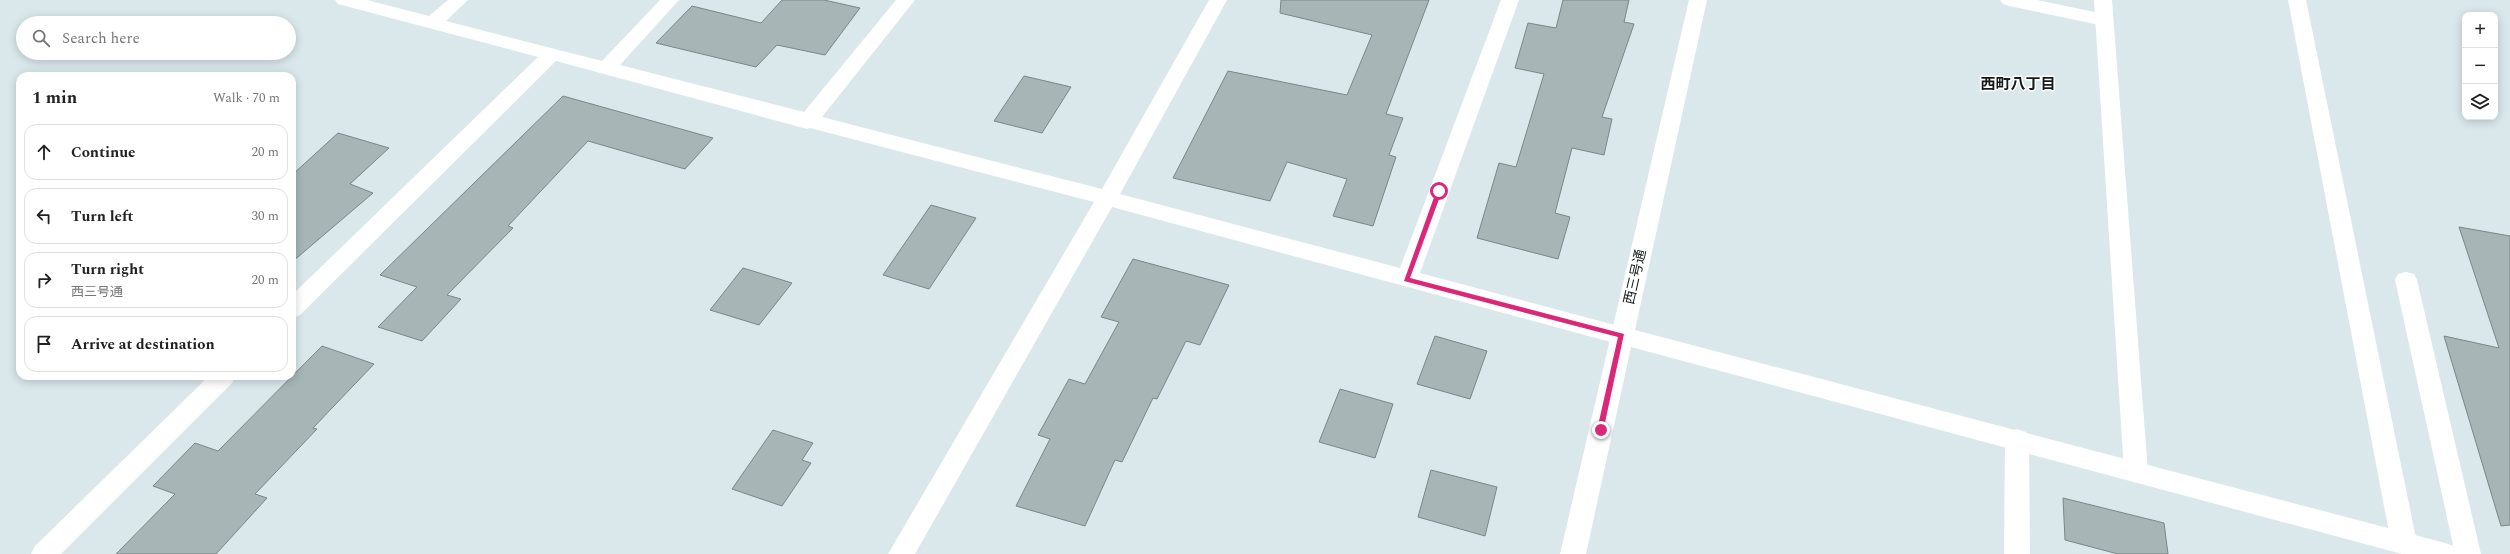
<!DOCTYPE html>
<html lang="en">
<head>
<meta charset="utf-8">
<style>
	:root { --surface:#fff; --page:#f2f2f2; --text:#222; --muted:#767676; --line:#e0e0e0 }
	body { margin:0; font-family:Spectral,"Noto Sans JP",serif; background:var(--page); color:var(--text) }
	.controls { position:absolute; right:12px; top:12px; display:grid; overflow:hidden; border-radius:8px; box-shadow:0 2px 10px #0003 }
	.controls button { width:36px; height:36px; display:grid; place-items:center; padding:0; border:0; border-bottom:1px solid var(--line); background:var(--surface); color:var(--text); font:20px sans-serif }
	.stop { position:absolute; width:12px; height:12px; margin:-9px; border:3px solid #db2777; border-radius:50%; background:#fff }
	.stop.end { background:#db2777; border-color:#fff; box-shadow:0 1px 4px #0008 }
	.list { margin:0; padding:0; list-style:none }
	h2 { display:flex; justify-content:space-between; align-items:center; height:52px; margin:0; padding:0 16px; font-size:17px }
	h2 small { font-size:13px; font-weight:400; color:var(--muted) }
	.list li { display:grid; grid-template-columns:26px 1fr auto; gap:12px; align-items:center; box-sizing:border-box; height:56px; margin:0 8px 8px; padding:0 8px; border:1px solid var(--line); border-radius:12px }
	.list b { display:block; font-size:15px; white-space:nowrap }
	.list p { margin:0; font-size:13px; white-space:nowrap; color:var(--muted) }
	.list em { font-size:13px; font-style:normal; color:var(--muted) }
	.icon { flex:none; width:22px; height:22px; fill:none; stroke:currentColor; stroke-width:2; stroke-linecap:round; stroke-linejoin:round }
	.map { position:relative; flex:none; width:2510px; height:554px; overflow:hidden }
	.search { position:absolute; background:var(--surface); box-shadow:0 2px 10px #0003; left:16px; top:16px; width:280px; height:44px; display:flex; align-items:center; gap:10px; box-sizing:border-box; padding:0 14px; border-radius:22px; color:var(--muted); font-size:15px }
	.panel { position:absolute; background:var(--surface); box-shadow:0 2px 10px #0003; left:16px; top:72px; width:280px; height:308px; border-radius:12px }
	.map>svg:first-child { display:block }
	.building { fill:#a7b5b7; stroke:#7a8789 }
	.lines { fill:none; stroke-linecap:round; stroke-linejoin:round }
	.service { fill:#fff; fill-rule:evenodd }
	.minor { fill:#fff; fill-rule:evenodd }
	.tertiary { fill:#fff; fill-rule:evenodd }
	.route { fill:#db2777 }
	.labels { text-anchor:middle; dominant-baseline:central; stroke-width:3; stroke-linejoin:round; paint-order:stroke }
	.street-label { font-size:14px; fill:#151a1b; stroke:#fff }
	.neighbourhood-label { font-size:15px; font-weight:bold; fill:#151a1b; stroke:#fff }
</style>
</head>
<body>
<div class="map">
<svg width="2510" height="554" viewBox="0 0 2510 554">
	<rect width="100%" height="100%" fill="#dae8eb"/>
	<g class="building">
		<path d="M782 0H824L860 8 825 55 777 45 756 67 656 43 692 6 761 23Z"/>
		<path d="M1281 0H1429L1386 114 1403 118 1389 155 1396 157 1373 226 1333 216 1347 179 1287 162 1270 201 1173 178 1228 71 1347 95 1372 35 1280 13Z"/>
		<path d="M1563 0H1629L1624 22 1634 24 1602 117 1612 119 1604 155 1572 148 1555 213 1570 217 1558 259 1477 238 1499 163 1516 167 1544 74 1515 68 1528 23 1556 28Z"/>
		<path d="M1024 76 1071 87 1042 133 994 121Z"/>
		<path d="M563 96 713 138 685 169 588 141 508 226 513 228 447 295 461 299 422 341 378 327 417 287 380 275Z"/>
		<path d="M338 133 389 148 350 184 373 193 292 262V175Z"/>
		<path d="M931 205 976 218 929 289 883 275Z"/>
		<path d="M2459 227 2510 236V525L2501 526 2444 336 2499 348Z"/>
		<path d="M1133 259 1229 285 1200 345 1186 341 1157 399 1153 398 1122 462 1115 460 1085 526 1016 506 1050 439 1038 435 1069 379 1085 384 1119 322 1101 317Z"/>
		<path d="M743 268 792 283 759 325 710 310Z"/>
		<path d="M1435 336 1487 351 1470 399 1417 384Z"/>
		<path d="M322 346 374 364 313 428 317 429 255 494 267 498 216 554H116L175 494 153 486 195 443 218 451Z"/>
		<path d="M1340 389 1393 404 1375 458 1319 442Z"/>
		<path d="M773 430 813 443 802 460 811 463 782 506 732 489Z"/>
		<path d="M1431 470 1497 487 1485 536 1418 517Z"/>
		<path d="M2063 498 2164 523 2168 554H2118L2065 540Z"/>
	</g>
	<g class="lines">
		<g class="service">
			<path d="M2000 0H2037L2104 14 2111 16 2113 20 2111 24 2104 26 2009 6 2003 4Z"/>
			<path d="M2406 272 2414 274 2417 280 2481 554H2455L2395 280 2398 274Z"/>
		</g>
		<g class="minor">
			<path d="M335 0H367L429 16 448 0H468L446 21 602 61 660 0H679L620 65 804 112 896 0H915L822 117 1102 189 1209 0H1227L1120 194 1400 268 1501 0H1519L1420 273 1622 327 1630 330 1633 336 1630 342 1622 345 1112 207 915 554H888L1094 202 810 128 807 129 556 61 300 315 292 318V295L538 57 338 4Z"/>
			<path d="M2094 0H2112L2148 472 2145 479 2136 483 2127 479 2124 472Z"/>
			<path d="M2288 0H2306L2417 543 2413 551 2405 554 2395 551 2391 543Z"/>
			<path d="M209 376H236L232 383 61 554H31L35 546Z"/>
			<path d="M2017 429 2026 432 2029 439 2030 554H2004L2005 439 2008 432Z"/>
		</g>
		<path class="tertiary" d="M1689 0H1707L1635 330 2445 543 2454 546 2458 554H2402L1631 347 1586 554H1560Z"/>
	</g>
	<path class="route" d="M1437 189 1442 191 1410 278 1624 334 1603 432 1597 430 1618 337 1404 281Z"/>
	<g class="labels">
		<g class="street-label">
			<text transform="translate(1635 277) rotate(-77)">西三号通</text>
		</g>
		<g class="neighbourhood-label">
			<text x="2018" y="84">西町八丁目</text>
		</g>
	</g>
</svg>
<div class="controls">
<button>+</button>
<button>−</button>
<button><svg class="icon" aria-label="layers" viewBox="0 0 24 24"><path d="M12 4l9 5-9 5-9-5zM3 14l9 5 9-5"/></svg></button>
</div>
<div class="stop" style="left:1439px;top:191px"></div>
<div class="stop end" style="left:1601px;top:430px"></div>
<div class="search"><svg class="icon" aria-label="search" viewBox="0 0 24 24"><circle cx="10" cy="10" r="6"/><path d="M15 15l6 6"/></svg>Search here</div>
<section class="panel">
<h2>1 min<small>Walk · 70 m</small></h2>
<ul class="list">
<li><svg class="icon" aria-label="ahead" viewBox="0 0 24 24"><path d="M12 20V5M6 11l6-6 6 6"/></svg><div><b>Continue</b></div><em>20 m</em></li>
<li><svg class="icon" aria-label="left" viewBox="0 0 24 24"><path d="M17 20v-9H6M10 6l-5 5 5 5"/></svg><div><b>Turn left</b></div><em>30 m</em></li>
<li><svg class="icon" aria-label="right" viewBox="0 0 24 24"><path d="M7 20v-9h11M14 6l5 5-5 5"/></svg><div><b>Turn right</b><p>西三号通</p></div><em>20 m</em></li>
<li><svg class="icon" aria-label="arrive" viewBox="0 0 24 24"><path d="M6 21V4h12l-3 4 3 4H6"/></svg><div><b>Arrive at destination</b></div></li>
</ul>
</section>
</div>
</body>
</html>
